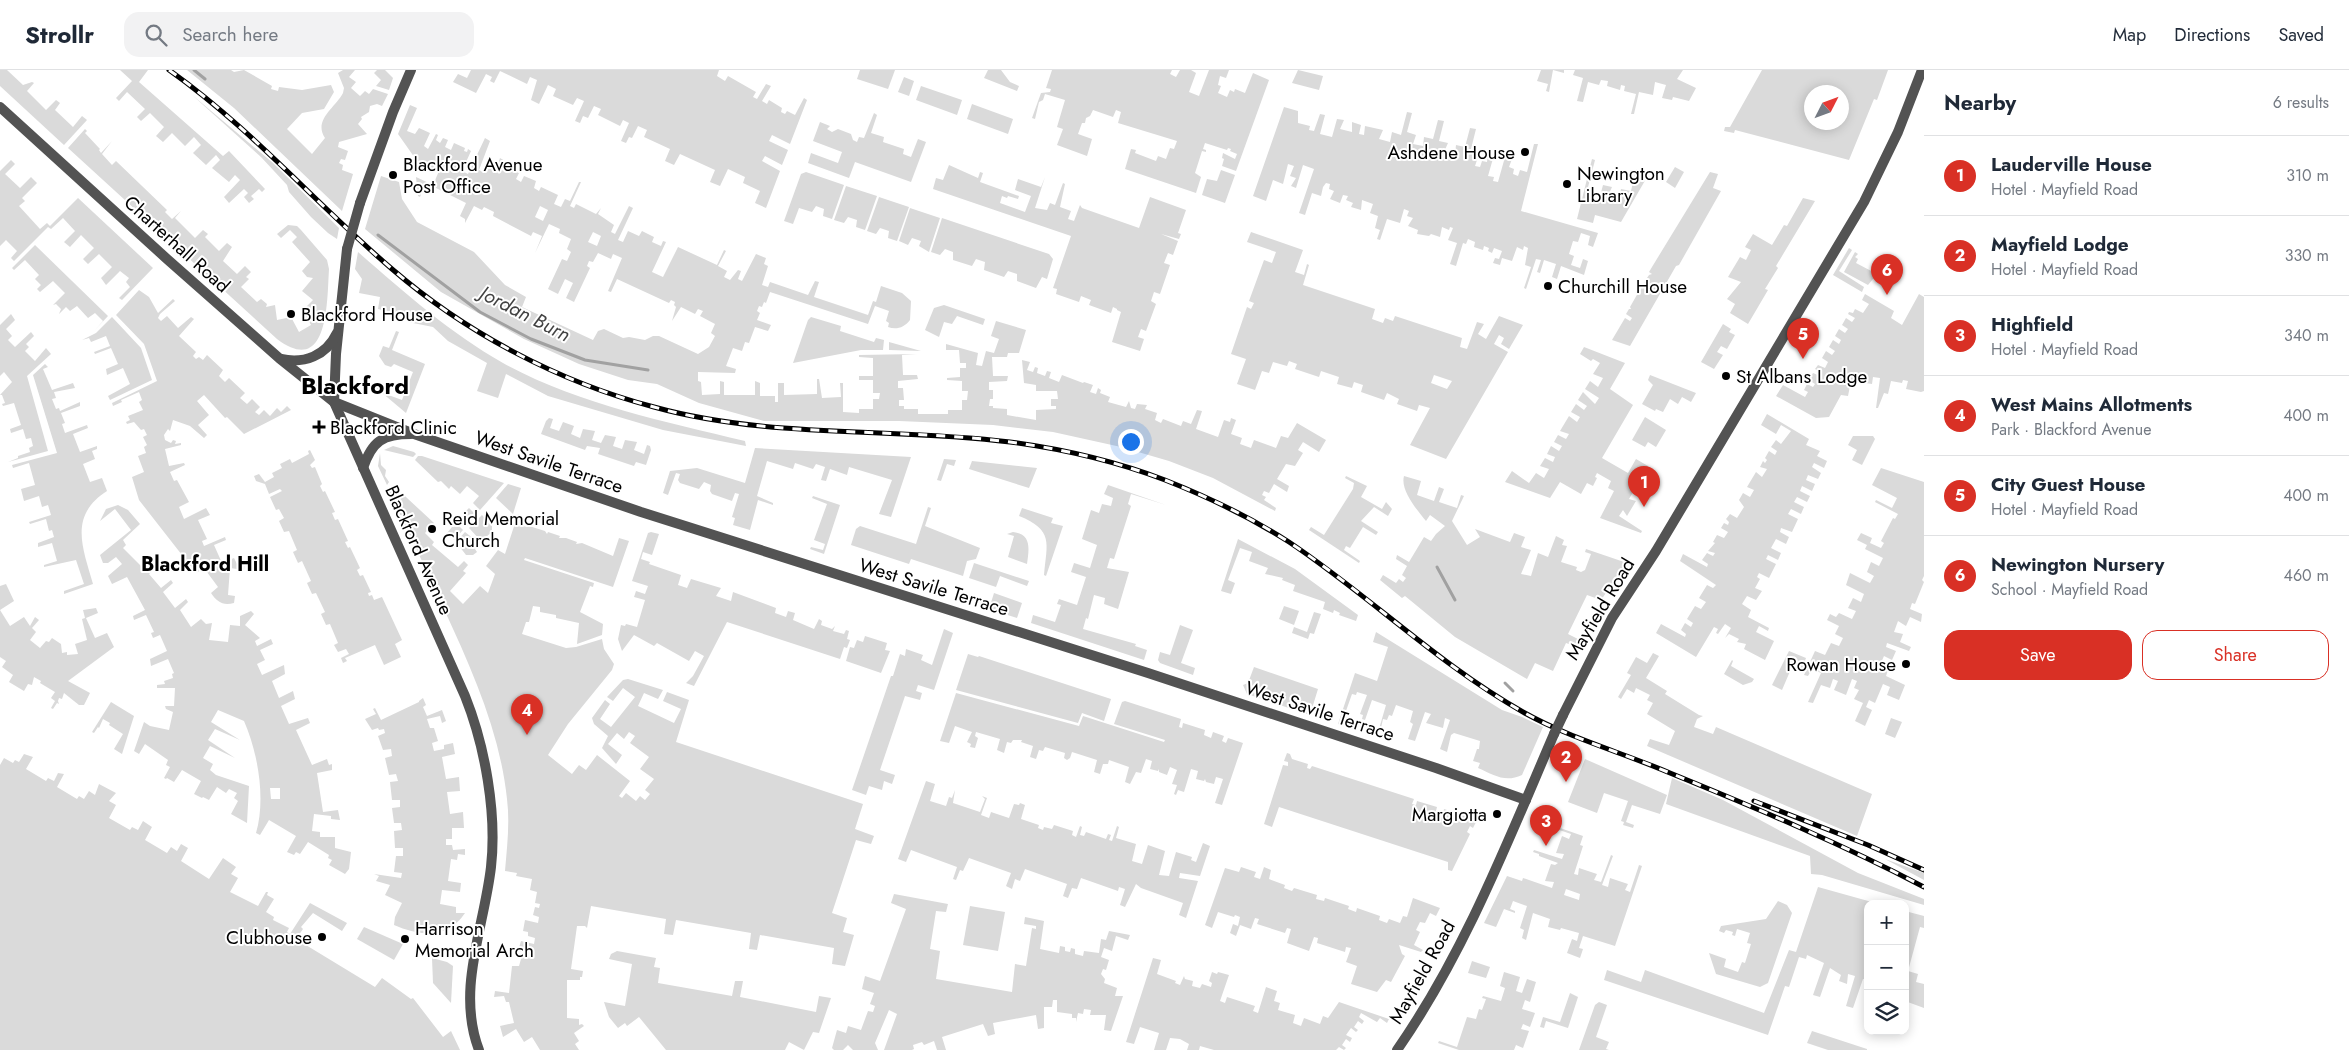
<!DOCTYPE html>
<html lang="en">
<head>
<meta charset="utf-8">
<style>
	:root { --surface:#fff; --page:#f2f2f3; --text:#1f2937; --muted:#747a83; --line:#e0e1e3; --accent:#d93025 }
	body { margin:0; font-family:Jost,sans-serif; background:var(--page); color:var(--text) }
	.controls { position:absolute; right:15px; bottom:15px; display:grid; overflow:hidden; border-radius:10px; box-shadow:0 2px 12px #0003 }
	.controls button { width:45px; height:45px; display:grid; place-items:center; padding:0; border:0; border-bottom:1px solid var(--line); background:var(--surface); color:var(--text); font:25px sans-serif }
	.compass { position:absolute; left:1804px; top:15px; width:45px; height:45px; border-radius:50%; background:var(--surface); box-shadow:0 2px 12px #0003; rotate:48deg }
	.you { position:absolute; left:1130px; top:371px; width:18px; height:18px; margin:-12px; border:4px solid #fff; border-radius:50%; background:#1a73e8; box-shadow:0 0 0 8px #1a73e833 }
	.badge { display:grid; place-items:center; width:32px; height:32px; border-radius:50%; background:var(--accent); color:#fff; font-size:16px; font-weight:700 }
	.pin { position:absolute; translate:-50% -41px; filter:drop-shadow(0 1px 2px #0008) }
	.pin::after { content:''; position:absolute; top:26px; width:18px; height:15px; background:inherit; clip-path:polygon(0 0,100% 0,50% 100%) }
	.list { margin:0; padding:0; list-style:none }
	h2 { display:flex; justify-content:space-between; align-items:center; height:65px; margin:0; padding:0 20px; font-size:21px }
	h2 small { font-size:16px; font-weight:400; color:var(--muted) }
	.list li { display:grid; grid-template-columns:32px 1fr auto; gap:15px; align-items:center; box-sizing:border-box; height:80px; padding:0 20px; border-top:1px solid var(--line) }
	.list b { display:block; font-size:19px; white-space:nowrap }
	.list p { margin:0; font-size:16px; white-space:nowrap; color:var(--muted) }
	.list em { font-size:16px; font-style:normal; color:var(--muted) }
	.actions { display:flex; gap:10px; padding:15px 20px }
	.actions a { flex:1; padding:11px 0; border:1px solid var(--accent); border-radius:15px; text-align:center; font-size:18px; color:var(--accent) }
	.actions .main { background:var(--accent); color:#fff }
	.icon { flex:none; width:28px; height:28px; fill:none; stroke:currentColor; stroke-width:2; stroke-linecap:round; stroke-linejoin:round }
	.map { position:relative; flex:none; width:1924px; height:980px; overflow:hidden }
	header { display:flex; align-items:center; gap:30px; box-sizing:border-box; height:70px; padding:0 25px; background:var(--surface); border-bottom:1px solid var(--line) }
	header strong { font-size:24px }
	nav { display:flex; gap:28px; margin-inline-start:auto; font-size:18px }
	.search { width:350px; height:45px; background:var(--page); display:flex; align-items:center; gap:12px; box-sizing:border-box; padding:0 18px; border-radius:15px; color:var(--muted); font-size:19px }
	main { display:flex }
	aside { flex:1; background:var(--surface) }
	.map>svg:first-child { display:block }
	.green { fill:#dadada; fill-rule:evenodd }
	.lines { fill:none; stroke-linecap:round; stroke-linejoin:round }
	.stream { stroke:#a1a1a1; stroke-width:3 }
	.tertiary { stroke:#535353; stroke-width:10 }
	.rail-casing { stroke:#000; stroke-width:5 }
	.rail { stroke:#fff; stroke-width:3; stroke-dasharray:9; stroke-linecap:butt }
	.tertiary-bridge { stroke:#535353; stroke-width:10 }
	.poi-dot { fill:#000; stroke:#fff; stroke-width:2 }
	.labels { text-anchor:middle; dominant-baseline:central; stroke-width:4; stroke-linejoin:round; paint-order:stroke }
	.poi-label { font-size:19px; fill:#000; stroke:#fff; text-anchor:start }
	.street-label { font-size:19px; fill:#000; stroke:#fff }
	.water-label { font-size:20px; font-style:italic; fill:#424242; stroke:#fff }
	.neighbourhood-label { font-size:20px; font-weight:bold; fill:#000; stroke:#fff }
	.district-label { font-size:24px; font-weight:bold; fill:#000; stroke:#fff }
</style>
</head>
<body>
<header>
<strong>Strollr</strong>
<div class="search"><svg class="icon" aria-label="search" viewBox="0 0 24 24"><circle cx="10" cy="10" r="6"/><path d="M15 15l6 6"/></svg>Search here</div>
<nav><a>Map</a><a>Directions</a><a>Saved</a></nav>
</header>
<main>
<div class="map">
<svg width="1924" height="980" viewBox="0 0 1924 980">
	<rect width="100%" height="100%" fill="#fff"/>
	<g class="green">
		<path d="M0 0H7L23 15 32 12 34 13 27 21 46 40 56 30 60 33 55 40 73 57 82 46 87 50 64 75 0 16Z"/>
		<path d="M120 0H148L139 12 223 86 229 81 265 119 262 122 259 119 251 126 254 129 249 133 244 127 248 123 244 119 229 133 224 127 240 110 235 105 229 112 212 98 220 90 216 85 206 95 193 83 201 75 194 67 185 76 172 63 163 72 156 66 164 57 150 43 141 51 137 47 145 39 127 22 119 31 116 28 132 11Z"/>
		<path d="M187 0H231L234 2 244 0 272 16 271 19 278 21 279 17 302 20 331 15 334 22 324 39 302 43 287 59 312 84 325 68C313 50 335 38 343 23L344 18 338 3 343 0H355L349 7 356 12 351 18 360 26 365 21 369 24 373 19 388 24 382 36 377 34 370 36 369 42 361 47 362 49 358 54 367 64 339 72 338 77 348 81 345 90 341 89 339 93 343 95 342 100 353 104 342 141 234 38Z"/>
		<path d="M377 0H385L393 8 389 20 376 16 381 10 374 3Z"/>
		<path d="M471 0H719L717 6 725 11 728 6 756 22 753 27 757 29 766 14 771 16 762 31 767 34 769 30 782 38 781 42 785 44 787 41 795 45 804 28 807 30 790 74 772 65 769 71 788 80 782 95 765 86 762 91 780 101 766 138 755 133 760 121 743 113 745 107 728 99 720 116 710 112 715 100 680 84 674 95 665 91 670 79 644 67 647 60 638 56 632 68 629 67 626 73 621 71 629 53 623 50 620 56 598 45 601 39 594 36 588 48 583 46 580 53 575 51 584 31 577 28 573 35 553 26 556 19 548 15 539 34 531 30 537 10 530 7 527 14 500 1 494 13 490 11 492 7 486 4 476 23 453 12 458 4 467 8Z"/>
		<path d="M860 0H895L888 19 857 9Z"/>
		<path d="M988 0H1001L1010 12 1019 16 1017 21 984 8Z"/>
		<path d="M1052 0H1172L1170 4 1176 7 1180 0H1191L1196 3 1189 22 1199 26 1209 0H1229L1226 8 1220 6 1218 15 1221 16 1218 23 1227 27 1230 20 1234 22 1235 19 1245 23 1253 3 1269 10 1236 101 1222 96 1224 89 1222 88 1223 83 1235 89 1237 84 1230 81 1231 79 1228 78 1227 80 1205 73 1203 79 1206 80V82L1202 81 1195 103 1201 107 1196 123 1125 99 1131 79 1136 80 1135 83 1156 91 1158 86 1166 89 1170 78 1174 79 1177 71 1118 53 1121 42 1116 40 1113 47 1093 40 1090 46 1086 48 1085 53H1082L1078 64 1092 69 1087 86 1057 75 1063 59 1057 57 1065 30 1045 24 1043 30 1039 32 1035 49 1032 48 1041 23 1050 22 1051 19 1046 18Z"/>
		<path d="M1298 0 1323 6 1319 20 1292 13Z"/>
		<path d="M1541 0H1564V3L1553 0 1549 22 1546 21 1548 14 1537 11Z"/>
		<path d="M1575 0H1683L1677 9 1696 18 1689 31 1673 27 1672 30 1662 28 1666 15 1655 12 1653 25 1639 22 1634 44H1631L1636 24 1624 21 1625 16 1621 15 1620 20 1607 16 1608 11 1601 10 1599 15 1588 12 1583 32 1577 31 1583 8 1573 5Z"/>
		<path d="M1762 0H1888L1877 30 1874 29 1849 90 1735 60 1734 63 1724 61 1725 57H1730ZM1812 22H1842V52H1812Z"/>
		<path d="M904 7 914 11 909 26 898 22Z"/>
		<path d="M921 16 962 30 957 45 916 30Z"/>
		<path d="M191 24 273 93 339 158 337 169 328 163 311 147 289 122 287 115 261 87Z"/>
		<path d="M972 34 1013 49 1008 64 967 49Z"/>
		<path d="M410 35 417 38 407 61 415 64 419 58 430 63 424 76 428 79 436 64 438 65 436 70 440 73 443 68 448 70 445 77 451 80 454 73 465 78 464 81 467 82 468 79 471 81 462 101 468 104 485 68 490 71 479 100 485 103 490 90 498 94 500 88 505 91 501 100 505 101 507 98 519 103 516 109 521 112 524 106 536 111 534 118 539 121 541 117 558 125 554 134 561 137 565 129 570 131 579 112H581L570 136 574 138 576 134 596 144 601 138 598 144 614 155 611 162 615 164 629 136 633 138 618 170 623 172 628 161 639 166 642 161 654 167 652 172 661 176 663 171 666 172 652 202 663 207 678 177 717 195 724 180 726 181 718 196 727 201 724 207 730 210 738 200 741 201 738 209 742 211 756 184 766 188 764 194 768 196 762 215 768 217 770 212 808 225 815 211 819 212 814 227 868 245 873 231 876 232 881 216 902 223 911 231 910 250C904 258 896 260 888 257L889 253 886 251 889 241 875 236 868 254 770 222 766 233 764 232 762 237 759 236 757 241 760 243 757 250 771 255 768 261 755 257 749 273 745 272 742 281 733 278 726 296 736 299 735 303 698 302V311L701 312 702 325 720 324V311L724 312V325H755V311L760 313V326H775V332H778V313H784V325L817 324V309H819L822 328 841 327 840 313H843V342L859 343V339H873V329H879L880 323H873V310H859V306H873V288L859 287V285L917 284 902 285 903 305H917L918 309 898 311V318H903L904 330H899V336H904V339H918V344H948V340H962V330H967L968 321H962V311L947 310V308L960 307V298H966V293H960L959 280H946V274L978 283 976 295 982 296 986 281 994 283 999 269 991 266 996 251 1026 260 1019 283H1008L1007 287H992L993 306H1008L1007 311 989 312V320H993V329H990L989 336H993V338L1007 339V345L1036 350V340L1056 339V336H1051V329H1058L1057 321H1036V315L1024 313 1022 290 1030 292 1027 300 1033 302 1035 297 1038 298 1037 303 1045 306 1047 301 1051 302 1049 308 1059 312 1062 305 1083 313 1084 312 1093 315 1090 322 1096 324 1098 318 1101 320 1100 323 1110 327 1108 332 1126 337 1129 331 1131 338 1135 339 1137 334 1147 335 1145 339 1157 343 1155 350 1161 353 1163 349 1181 356 1183 351 1191 354 1197 340 1202 341 1196 359 1218 367 1224 350 1230 352 1231 348 1236 350 1231 364 1242 368 1240 374 1251 378 1254 370 1276 378 1281 366 1288 368 1297 353 1326 370 1319 382 1303 372 1298 380 1303 383 1295 396 1286 394 1277 409 1289 416 1287 422 1274 414 1269 423 1264 421 1262 425 1266 427 1264 430 1276 438 1275 441 1213 408 1169 391 1121 377 1053 362 993 355 899 351H764L699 333 657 314 628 310 579 294 524 269 441 222 365 159 381 106 399 112 402 129 417 152 474 182 505 215 526 227 522 237 593 270 598 261 604 259 623 268 629 267 645 270 653 266H659L698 284 709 277 715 266 711 263 715 254 700 246 703 241 698 239 695 244 681 237 672 251 676 237 674 235 675 232 671 230 669 233 617 209 611 222 608 221 622 188 613 184 611 189 598 183 593 192 589 191 587 196 590 198 574 232 566 228 573 213 565 209 558 224 548 219 562 189 567 191 571 182 567 179 571 169 559 163 560 159 549 154 535 183 542 166 533 162 531 166 493 146 494 142 484 137 482 140 474 136 465 153V149L460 146 466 133 432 116 430 120 424 117 420 127 418 126 416 107 433 115 439 101 417 91 398 64ZM540 136 548 140 543 151 535 147ZM593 162 601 166 597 176 588 172Z"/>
		<path d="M1284 37 1298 41V53L1310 56 1309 60 1314 61 1320 44 1325 45 1320 64 1332 67 1337 49 1344 50 1340 59 1352 62V52L1361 55 1359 64 1364 65 1365 56 1383 60 1379 69 1390 72 1392 62 1401 65 1407 42 1412 43 1407 62 1416 65 1413 74 1423 76 1424 67 1433 69 1438 50 1444 51 1439 71 1448 73 1444 82 1455 84 1456 75 1465 77 1470 58 1476 59 1471 79 1480 81 1475 96 1480 97 1482 91 1487 92 1488 83 1494 85 1488 106 1494 107 1493 111 1498 112 1505 87 1512 89 1509 97 1514 99 1513 104 1518 106 1520 100 1527 102 1534 74H1538L1521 141 1598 163 1593 177 1588 175 1590 166 1581 163 1578 172 1573 171 1569 184 1574 186 1571 195 1580 198 1583 189 1588 191 1584 205 1561 196 1557 209 1552 207 1556 194 1544 190 1540 203 1537 202 1541 190 1536 189 1526 219 1524 218 1531 197 1525 195 1528 178 1524 176 1523 180 1517 177 1512 191 1502 188 1500 195 1493 193 1495 188 1499 189 1502 181 1494 178 1492 183 1488 181 1489 178 1484 176 1483 180 1474 177 1475 172 1468 169 1466 174 1463 173 1456 196 1450 194 1457 173 1448 170 1453 158 1450 157 1449 160 1442 157 1440 167 1431 164 1429 166 1417 164 1418 160 1408 156 1413 148 1407 146 1409 141 1404 139 1400 153 1387 149 1380 170 1377 169 1380 160 1375 158 1378 146 1370 143 1373 134 1362 130 1361 140 1351 137 1353 133 1346 130 1348 126 1343 125 1340 133 1330 129 1334 121 1329 119 1330 114 1326 113 1323 117 1321 126 1312 123 1305 145 1299 143 1314 99 1303 95 1296 118 1291 116 1296 108 1290 106 1294 96 1288 94 1283 114 1273 110 1266 131 1253 126Z"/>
		<path d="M874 43 877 45 871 63 884 67 883 72 904 79 903 84 911 87 918 69 926 72 911 112 855 92 849 108 808 93 811 83 838 93 842 82 813 71 820 52 830 56 827 59 832 62 838 59 851 64 853 70 857 72 859 67 864 68Z"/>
		<path d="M85 59 87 61 85 63 100 79 99 80 101 83 112 71 102 84 112 95 116 91 167 140 165 142 172 149 181 141 175 148 195 168 203 160 208 164 205 167 219 181 227 173 232 177 223 191 237 204 245 196 251 202 246 207 249 209 241 217 257 232 261 229 267 234 266 237 275 235 277 250 291 247 299 262 311 255 303 240 313 230 302 221 313 208 307 207 302 201 310 192 292 172 297 167 290 160 281 168 277 164 288 155 297 156 301 160 327 190 329 199C327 231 329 308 277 269L68 78Z"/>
		<path d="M1592 89 1595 90 1587 121 1595 123 1594 129 1599 130 1603 115 1612 117 1608 126 1619 129 1621 119 1631 121 1636 99 1650 102 1621 152 1595 145 1593 153 1577 149Z"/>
		<path d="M11 90 15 94 5 104 20 118 31 107 37 113 22 128 25 131 19 136 40 159 47 153 50 156 78 128 153 198 122 230 119 228 130 217 126 212 129 208 120 201 106 215 101 208 112 197 99 184 88 194 83 189 94 178 81 165 70 177 64 172 75 161 63 148 51 159 48 157 14 191 11 188 17 181 6 170 0 176V101Z"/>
		<path d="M949 95 978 108 980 102 983 103 980 112 1019 126 1018 129 1008 126 1007 128 1002 126 1000 133 1025 142 1031 126 1015 120 1018 109 1041 117 1045 107 1035 138 1047 140 1050 133 1055 135 1063 113 1065 114 1060 137 1071 141 1068 149 1074 151 1080 135 1082 138 1139 158 1150 127 1186 140 1178 163 1181 164 1179 169 1161 164 1178 171 1173 185 1168 183 1164 193 1170 195 1160 224 1154 222 1151 231 1156 234 1146 261 1141 259 1138 267 1144 269 1140 281 1112 272 1121 242 1117 240V239L1113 237 1111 243 1089 235 1091 230 1081 226 1079 232 1056 224 1057 219 1053 218 1071 166 933 119 936 108 943 110Z"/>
		<path d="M1675 97 1684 102 1675 118 1666 112Z"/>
		<path d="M1221 100 1235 105 1225 133 1202 125 1207 109 1217 111Z"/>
		<path d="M806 102 844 115 832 149 823 146 824 139 816 136 812 142 799 138 793 154 784 151 801 104Z"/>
		<path d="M1710 102 1718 104 1713 118 1721 121 1679 195 1676 196 1630 276 1612 270 1625 248 1630 251 1632 248 1626 244 1629 239H1631L1630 237 1642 216 1644 217 1643 214 1649 205 1652 204 1649 202 1652 197Z"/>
		<path d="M846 116 877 126 865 160 856 157 857 150 848 147 844 153 834 150Z"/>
		<path d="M879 127 909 137 897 171 888 168 889 161 880 158 876 164 867 161Z"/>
		<path d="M1803 128 1815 131 1776 196 1778 198 1765 219 1768 220 1748 254 1730 243 1735 234 1727 229 1741 212 1728 207 1740 187 1746 190 1751 180 1745 177 1753 164 1772 175 1784 155 1787 156Z"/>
		<path d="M910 138 940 148 929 182 919 176 921 171 912 168 908 175 899 171Z"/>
		<path d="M942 148 1049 184 1053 189 1047 209 1042 207 1036 218 1017 211V204L1008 201 1004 207 984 200 985 192 976 189 972 196 953 190V182L945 179 940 185 931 182Z"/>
		<path d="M1251 162 1303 180 1295 202 1304 205 1307 194 1309 195 1303 215 1375 239 1372 249 1383 253 1385 248 1393 251 1395 246 1462 268 1460 277 1467 279 1477 252 1484 254 1478 264 1486 269 1499 246 1523 255 1509 279 1501 274 1504 268 1499 265 1494 274 1508 282 1446 389 1410 375 1430 338 1419 335 1417 341 1397 334 1399 329 1387 323 1384 330 1361 322 1363 315 1354 312 1352 318 1337 314 1339 307 1321 301 1319 307 1295 299 1297 294 1289 291 1287 296 1273 292 1269 303 1262 301 1255 320 1237 314 1246 289 1231 284 1247 237 1251 239 1254 233 1249 231 1264 190 1272 193 1276 182 1247 172ZM1434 305 1452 311 1447 319 1431 313Z"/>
		<path d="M35 175 108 246 94 261 103 251 95 243 88 248 77 236 70 241 66 237 59 244 61 239 56 234 53 235 65 223 53 211 40 222 37 219 41 215 35 209 39 205 25 190 14 200 12 198Z"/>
		<path d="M1849 178 1852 180 1839 201 1864 217 1862 222 1833 205Z"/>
		<path d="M358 182C404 222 450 263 503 293 578 334 663 351 745 371L746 376 663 360 548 326 506 304 498 328 477 321 487 293 448 271 433 257 408 252 409 247 378 239 380 227 359 223 362 209 355 199Z"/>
		<path d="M1855 182 1858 184 1855 187 1858 189 1856 193 1877 204 1868 215 1844 202Z"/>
		<path d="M139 220 149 227 158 243 173 229 175 231 160 244 158 248 161 251 167 246 178 258 191 247 194 249 179 266 196 282 193 286 196 289 199 287 203 290 207 285 223 300 219 306 225 312 229 308 245 323 240 328 247 334 252 329 260 337 255 342 259 345 264 340 270 346 277 338 281 342 287 336 291 340 244 364 227 347 225 348 204 325 197 331 209 345 198 355 207 365 204 368 190 356 173 350 170 361 168 359 164 365 165 370 171 373 173 370 176 371 175 374 181 373V375L165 379 169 396 184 393 185 395 170 402 174 411 177 410 189 432 179 437 184 449 206 438 210 445 198 450 207 469 202 471 204 476 225 467 226 470 214 475 222 493 234 488 237 494 245 490 244 500 230 498 228 525 235 526 234 533C223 536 217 532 211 523L218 517 204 498 196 503 139 430 132 407 144 402 138 386 146 383 144 377 147 375 143 367 147 365 144 359 141 360 134 352 127 354 126 352 130 350 128 346 143 340 139 332 142 330 139 322 121 330 122 332 113 336 112 333 157 311 144 274 116 245Z"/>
		<path d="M1865 224 1894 241 1891 248 1902 255 1919 224 1924 227V321L1921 322 1906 319 1908 311 1903 310 1902 313 1891 311 1888 324 1884 323 1878 338H1876L1880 308 1873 307 1872 314 1851 311 1848 326 1841 325 1829 347 1816 348 1776 326 1783 315 1805 327 1808 322 1804 320 1807 314 1813 317 1815 314 1809 310 1813 303 1820 306 1822 303 1815 299 1818 295 1825 298 1828 292 1822 288 1826 281 1832 285 1835 281 1829 277 1833 270 1839 274 1841 270 1835 266 1839 259 1845 263 1848 259 1842 255 1846 248 1852 252 1855 248 1848 244 1849 242 1853 243 1855 239 1863 243 1869 234 1862 230Z"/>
		<path d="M944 235 985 249 983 255 957 246 952 254 944 252 939 267 925 260 934 238Z"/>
		<path d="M11 244 15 250 6 259 12 266 8 270 15 277 31 262 34 266 26 274 29 277 25 281 35 291 46 278 51 284 27 306 48 381 8 392 18 388V386L30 382 29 378 33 376 31 368 26 369 23 359 11 363 10 359 21 355 14 333 3 336 2 334 5 333 2 325H0L12 312 4 302 0 306V255Z"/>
		<path d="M112 247 141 278 152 310 110 330 108 326 130 314 123 298 107 305 106 299 118 294 111 278 95 284 94 282 110 276 106 266 91 272 89 268 82 270 96 263Z"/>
		<path d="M811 247 841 256 840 261 874 272 876 268 884 270 883 280H861L793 293 808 250Z"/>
		<path d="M1723 254 1731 259 1729 262 1735 265 1727 279 1721 276 1717 282 1723 285 1714 299 1701 292Z"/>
		<path d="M396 261 399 262 392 280 425 294 406 343 375 317 377 312 387 315 383 323 402 330 413 302 394 294 391 297 385 295 379 286 383 276 389 278Z"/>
		<path d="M889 272 921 281 889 280Z"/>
		<path d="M1584 277 1625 293 1610 319 1633 335 1602 388 1628 403 1636 389 1648 396 1645 401 1651 405 1649 408 1643 405 1629 429 1636 431 1627 446 1623 440 1619 446 1642 461 1641 463 1600 448 1614 421 1608 418 1611 411 1597 403 1595 407 1597 408 1593 416 1587 413 1581 424 1560 412 1550 428 1505 412 1512 401 1529 413 1536 403 1544 408 1549 399 1540 396 1545 388 1553 392 1555 387 1547 384 1551 376 1559 381 1562 376 1554 372 1558 365 1566 369 1569 364 1560 361 1569 346 1577 352 1580 347 1571 342 1576 334 1584 340 1587 336 1578 330 1583 322 1595 334 1599 328 1585 319 1590 311 1598 317 1603 308 1593 304 1600 293 1593 289 1591 291 1580 284Z"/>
		<path d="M45 294 48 297 43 299 52 320 73 313 75 318 54 322 56 328 52 329 56 339 59 338 60 341 80 332V336L61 343 65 353 62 354 65 363 87 355 88 358 73 364 80 382 97 376V379L92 381 95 389 83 394 90 412 102 408 107 421C68 446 83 478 93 514L64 524V521L84 514 76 490 44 497V495L57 491 52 473 38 477V473L54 467 52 460 49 461 46 449 30 454 29 452 51 445 48 435 42 437 39 426 24 431 21 419 35 415 29 393 13 398 12 395 57 383 33 305Z"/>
		<path d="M1650 305 1696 323 1691 332 1682 327 1678 334 1670 329 1663 342 1656 339 1655 341 1642 334 1653 315 1648 310Z"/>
		<path d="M1767 344 1809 369 1806 375 1820 381 1817 386 1827 391 1824 398 1814 393 1812 397 1821 403 1818 409 1808 405 1806 410 1815 414 1812 421 1802 416 1800 421 1810 426 1807 432 1797 427 1794 432 1804 437 1801 444 1791 439 1788 444 1798 449 1792 462 1781 458 1780 462 1789 467 1786 474 1776 469 1771 478 1781 483 1778 490 1768 485 1766 489 1776 494 1769 508 1759 503 1757 507 1760 509 1755 518 1762 521 1756 530 1747 526 1742 534 1751 540 1748 547 1769 558 1768 561 1759 556 1756 562 1774 571 1765 590 1744 579 1746 574 1737 572 1739 569 1729 564 1725 568 1731 558 1725 554 1718 564 1716 563 1718 559 1714 557 1696 587 1656 563 1661 554 1685 567 1686 564 1681 560 1685 553 1691 557 1693 553 1687 549 1695 536 1701 539 1706 532 1699 528 1707 515 1713 518 1716 515 1680 491 1683 484 1707 497 1708 494 1702 490 1707 483 1713 486 1715 483 1708 481 1715 473 1713 472 1717 465 1724 468 1728 462 1721 458 1724 453 1728 455 1729 452 1726 449 1730 444 1737 448 1744 437 1739 430 1743 423 1750 427 1754 420 1747 417 1756 402 1762 407 1767 399 1760 397 1763 391 1765 393 1767 390 1765 388 1769 381 1775 385 1777 381 1771 377 1776 370 1781 374 1791 361 1781 355 1776 364 1761 355Z"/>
		<path d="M1645 347 1666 360 1656 377 1648 372 1645 377 1632 370Z"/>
		<path d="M549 348 553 349 550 358 559 361 563 352 574 356 571 364 580 368 583 359 595 361 592 370 601 373 605 365 616 367 613 376 622 379 625 370 637 372 634 380 644 384 647 375 650 376 651 380 646 395 636 392 634 396 598 384 600 378 587 376 585 380 541 364 546 351Z"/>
		<path d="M1853 366H1873L1875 369 1862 395 1852 390 1857 380 1848 375Z"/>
		<path d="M393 376 414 382 416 384 413 387 384 380Z"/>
		<path d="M755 378 911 387 891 447 879 444 892 410 849 397 847 405 830 399 826 411 821 410 825 397 816 394 813 399 795 393 793 399 767 391 757 426 773 433V435L758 430 750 460 733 455 735 448 732 447 739 424 735 423 732 431 712 424 710 421 711 415 704 412 699 419 680 413 678 410 680 404 676 403 668 425 663 423 670 401 697 398 745 413Z"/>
		<path d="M310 380 315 390 310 395 312 398 315 397 322 414 320 416 323 422 325 421 335 442 332 443 335 450 338 449 348 471 345 472 348 478 350 477 360 498 357 500 360 506 363 505 371 522 368 523 369 526 372 525 374 530 382 527 402 570 395 574 401 587 384 595 375 575 345 588 347 591 343 593 341 588 349 584 346 579 338 582 334 575 338 573 330 554 326 555 321 544 325 542 316 523 312 524 307 513 311 511 302 491 298 493 293 482 297 480 289 461 284 462 279 451 284 448 279 439 276 440 270 427 282 421 280 419 269 424 265 414 256 411 254 406 259 404 265 412 274 407 272 403 282 398 280 394 290 389 292 393 309 384 308 381Z"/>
		<path d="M380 383 381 395 386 400 385 406 389 412 387 415 378 396Z"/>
		<path d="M418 386H422L504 413 480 440 473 433 479 426 467 416 460 424 451 416 449 419 441 411 438 412 415 390Z"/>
		<path d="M944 389 956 390 954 396 947 394 941 411 937 410Z"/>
		<path d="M972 391 1037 398 1029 418 969 399Z"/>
		<path d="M1881 398 1924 412V506L1922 510 1924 512 1915 534 1912 533 1910 539 1922 544 1921 552 1910 547 1906 556 1898 551 1894 562 1903 564 1900 572 1911 577 1909 581 1887 573 1886 577 1896 581 1892 590 1884 586 1880 595 1889 597 1886 606 1905 615 1899 630 1887 625 1890 617 1883 614 1875 633 1869 630 1866 637 1872 640 1865 656 1855 651 1863 633 1854 629 1859 620 1854 618 1857 611 1852 609 1846 625 1834 620 1838 611 1833 609 1830 618 1821 615 1813 633 1808 632 1821 603 1812 599 1808 606 1804 605 1815 581 1825 585 1831 573 1839 576 1843 568 1835 564 1839 556 1827 550 1830 544 1836 547 1839 543 1852 549 1856 541 1848 538 1853 528 1861 532 1864 524 1846 515 1850 503 1870 513 1874 506 1867 502 1871 492 1879 496 1883 488 1865 479 1867 475 1857 470 1861 463 1872 468 1870 473 1881 478 1884 473 1881 471 1893 448 1895 449 1898 444 1875 432 1876 430 1892 438 1897 428 1872 415Z"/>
		<path d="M1346 406 1367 416 1361 427 1382 439 1386 432 1392 439 1388 446 1374 437 1361 451 1378 462 1376 465 1363 457 1350 478 1346 476 1344 480 1360 491 1359 493 1309 460 1311 457 1324 465 1353 419 1354 413 1345 408Z"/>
		<path d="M1404 406 1421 411 1417 425 1434 431 1439 417 1444 419 1439 432 1457 438 1461 425 1464 426 1452 451 1467 475 1480 467 1475 459 1510 472 1514 463 1525 467 1521 477 1531 480 1521 504 1531 506 1538 483 1548 487 1556 466 1564 470 1562 475 1567 476 1561 492 1577 497 1576 500 1581 502 1585 500 1591 484 1585 482 1586 479 1627 493 1601 530 1587 525 1568 564 1580 570 1577 577 1566 573 1553 601 1535 593 1527 609 1455 567 1405 526 1402 528 1380 510 1383 505 1396 513 1399 509 1403 512 1406 508 1402 505 1407 496 1396 489 1397 485 1409 492 1424 467 1431 471 1436 464 1445 456 1430 445 1426 451C1417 440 1400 420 1404 406Z"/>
		<path d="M508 414 521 418 513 444 496 428Z"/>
		<path d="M393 415 434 453 425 463 434 472 432 475 458 497 464 491 468 495 463 501 466 503 450 521 463 534 480 516 488 523 495 504 486 496 498 480 505 484 518 444 521 445 518 455 527 457 529 456 545 461 547 464 548 462 560 466 559 468H566L577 472 576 474 582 473 613 486 619 468 629 471 613 517 525 488 524 490 594 513 593 517 590 516 580 542 603 554 602 565 577 574 579 553 556 548V545L540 542V537L533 536 529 552H526L522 564 566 578 576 577 602 569 604 579 614 594 612 600 568 654 548 685 572 704 579 695 586 700 597 685 630 711 619 726 622 728 626 723 636 731 640 726 645 730 650 724 645 720 654 709 640 699 649 687 630 673 635 666 629 662 624 669 617 663 608 674 622 685 616 694 602 678 608 666 594 654 592 648 605 630 610 634 600 649 611 657 635 627 623 618 613 631 607 627 623 610 628 609 663 620 658 629 644 623 638 636 674 653 681 639 663 631 667 622 689 630 676 672 863 734 855 759 874 766 871 774 856 770 832 843 847 848 843 862 854 865 845 896 832 894 834 878 760 865 757 880 749 879 751 863 676 850 673 865 664 864 666 849 591 836 587 858 585 856H577L571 899 583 901 582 907H580V910H567V948L579 949V955L582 954 584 956 574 963 579 971 575 974 579 980H540L532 967 524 972 516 959 503 967 500 956 514 953 509 932H506L504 926 494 927 495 921 509 923 512 896H519L523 882 518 881 521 871 534 874 535 868 528 866V862L523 861 525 850 538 853 539 847 533 845 535 837 539 838 540 834 535 833 537 822 530 820 532 809 516 806 517 803 505 801C507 777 510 753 507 729 500 662 472 600 444 539 426 499 407 459 388 419Z"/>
		<path d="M1108 415 1166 435 1131 424 1128 434 1131 436 1114 489 1110 488 1107 498 1129 502 1118 539 1104 534 1105 528 1094 525 1088 549 1086 548 1083 559 1136 574 1135 576 1147 580 1144 590 1031 553 1033 545 1055 552 1061 535 1057 534 1059 529 1077 535 1086 507 1071 502 1074 493 1090 498 1097 475 1082 469 1091 440 1099 443 1102 434 1111 436 1113 428 1104 424Z"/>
		<path d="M813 426 840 435 824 484 810 479 811 477 823 480 825 474 814 470 827 434 812 428Z"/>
		<path d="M118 435 128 440 140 454 123 470 126 475 123 478 147 502 157 494 159 496 149 504 161 518 171 510 173 513 163 522 175 538 186 529 188 532 180 540 191 557 201 549 206 554 212 553 209 570 228 572 230 555 240 556V546L251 541 254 544 245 555 260 568 255 571 257 576 271 569 273 574 260 580 265 590 257 594 262 605 284 595 285 604 272 611 279 628 293 621 295 629 281 636 289 654 308 648 310 653 296 660 312 695 327 689 329 695 332 694V700L317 703 323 742 338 740 340 750 331 749V746L314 744 312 761 320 762V767H335V778L351 782 349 799 345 804 329 795 332 790 328 788 329 785 308 772 300 784 296 782 294 785 287 782 296 766 269 750 260 765 256 763C266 729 258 683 244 651L218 640 211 652 240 670 215 659 208 670 235 688 210 676 203 688 213 694 210 700 216 705 249 716 247 753 231 744 238 731 234 728 237 723 229 719 226 723 217 717 209 730 203 727 202 728 194 724 201 711 182 700 174 712 167 708 166 709 164 708 170 697 166 695 168 690 145 674 139 684 134 681 144 652 150 656 169 660 173 642 166 639 165 636H174L175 618H157V615L165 614 164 611 173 608 172 604 174 603 168 589 151 596 150 589 167 581 160 565 153 568 151 563 154 562 146 545 134 550 133 546 145 540 127 507 112 514 108 506 122 494 116 487 108 493H103L100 485 131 460 115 439 100 451 106 439ZM270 718H280V729H271Z"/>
		<path d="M928 437 931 438 925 456 980 478 976 489 967 491 963 506 911 489 909 494 851 475 856 459 860 456 916 474Z"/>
		<path d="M469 438 474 443V447L467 456 463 452V444Z"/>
		<path d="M1022 438 1053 448 1051 453 1063 456 1046 506 1044 505C1047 473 1054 460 1019 446Z"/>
		<path d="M482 445 492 456V462L481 471 469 458Z"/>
		<path d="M459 456 463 460 454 470 447 463 452 457Z"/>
		<path d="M465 462 479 473 475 479 477 482 473 485H466L456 472Z"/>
		<path d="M651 462 659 464 652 485 643 482 641 489 650 492 649 494 681 505 678 515 687 518 691 509 721 518 716 526 731 531 733 522 776 538 775 543 786 547 788 541 795 543 793 550 814 559 819 549 822 551 821 555 832 559 835 556 833 561 844 564 846 560 849 561 847 569 850 570 847 578 844 577 840 589 727 552 694 616 686 613 693 606 704 586 695 581 689 591 657 573 654 576 634 565 622 581 618 569 621 555 625 556 626 554 637 557 645 530 634 527 636 521 645 524 648 516 632 511 648 463Z"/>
		<path d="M1013 462C1032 464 1029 479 1027 494L1008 487 1014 466 1007 464Z"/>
		<path d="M1238 469 1295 499 1358 545 1356 551 1339 545 1340 543 1334 540 1333 543 1323 539 1325 532 1293 521 1295 515 1282 510 1283 508 1265 504 1268 498 1249 491 1252 482 1240 478 1228 510 1235 513 1231 524 1221 521Z"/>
		<path d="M974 493 1029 511 1027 516 1000 506 996 517 969 508Z"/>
		<path d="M6 514 14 531 0 540 10 556 24 547 30 556 35 547 39 550 32 558 36 562 30 570 40 578 46 571 49 572 52 568 61 574 62 583 67 582V585L78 584 75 574 87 570 82 549 85 548 83 540 96 538 98 543 86 548 95 568 107 563 114 577 68 611 90 623 84 635H79L64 623 62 629 59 628 58 631 59 634 57 633 53 639 51 638 55 631 51 628 55 622 40 613 41 611 34 607 32 615 28 614 24 621 9 612 13 605 2 597 6 591 0 587V516Z"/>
		<path d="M994 523 1022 533 1017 548 989 539Z"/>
		<path d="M1284 536 1299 541 1294 555 1279 549Z"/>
		<path d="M1314 542 1321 544 1314 564 1310 563 1308 569 1292 563 1294 557 1307 562Z"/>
		<path d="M1180 555 1193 560 1181 593 1195 598 1193 605 1160 593 1158 590 1160 582 1170 585Z"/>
		<path d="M944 559 953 563 934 620 918 615 916 621 922 623 920 630 905 626 880 700 895 705 892 714 884 711 882 720 869 716 866 725 852 720 891 606H893L900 584 905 586 906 579 923 585 921 590 932 595Z"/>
		<path d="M1376 562 1502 640 1522 647 1543 657 1522 705C1505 713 1494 705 1478 698L1480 693 1473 691 1477 679H1479L1480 671 1454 663 1451 665 1447 682 1440 679 1450 650 1445 648 1443 658 1426 653 1431 644 1425 642 1415 671 1408 669 1413 654 1410 652 1413 641 1396 635 1392 646 1389 645 1387 650 1383 649 1381 658 1383 661 1379 659 1386 635 1372 630 1365 650 1362 649 1363 645 1360 644 1367 625 1357 622 1356 625 1352 624 1341 655 1338 654 1355 603 1377 611 1388 577 1373 572Z"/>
		<path d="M865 566 887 573 885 580 890 581 881 603 846 591 850 577 854 578 857 570 863 572Z"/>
		<path d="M1789 581 1806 588 1802 599 1796 596 1794 600 1791 599 1782 620 1772 615Z"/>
		<path d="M1653 583 1659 586 1646 608 1667 621 1665 624 1699 645 1703 646 1697 649 1694 657 1713 664 1716 657 1872 724 1857 766 1647 676 1650 669 1669 675 1675 661 1647 644 1653 633 1647 630 1650 625 1636 618 1634 623 1627 619 1621 629 1618 627 1631 605 1627 603 1636 587 1647 593Z"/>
		<path d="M968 584 978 587 979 586 1111 629 1104 651 1082 643 1078 653 956 620Z"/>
		<path d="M1732 590 1733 591 1731 596 1754 609 1752 612 1743 615 1724 604Z"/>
		<path d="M1254 597 1318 619 1310 645 1247 624 1243 615 1248 613Z"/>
		<path d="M956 623 1079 656 1083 646 1164 672 1165 670 1114 654 1122 632 1125 631 1181 649 1179 657 1182 658 1183 653 1205 660 1204 665 1211 668 1213 662 1224 666 1222 671 1226 673 1228 668 1243 673 1222 735 1215 733 1223 709 1216 707 1214 714 1206 712 1205 709 1204 711 1196 709 1198 701 1191 699 1184 722 1178 720 1176 725 1174 724 1177 715 1172 714 1177 700 1170 697 1167 705 1159 702V699L1158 701 1150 699 1152 691 1146 689 1141 703 1136 702 1130 714 1125 712 1129 697 1109 690 1108 694H1103L1100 704 1094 702 1097 690 1072 682 1070 688 1067 690 1064 688 1065 683 1045 677 1043 681 1039 680 1036 689 1030 687 1033 676 1021 672 1022 670H1013L1011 673 1007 672 1004 683 997 680 1000 669 976 662 975 666 978 668 975 678 970 677 971 674 967 672 972 662 955 656 949 673 940 671Z"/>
		<path d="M423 628 426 635 423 637 427 646 442 640 446 651 442 653 440 646 427 649 430 658H434L438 671 432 673 434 681 444 679V675L453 673 455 684 442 687 446 709 459 707 460 721 447 722 450 744 463 742 464 758H452V769H446V775H452L453 780 465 779V785L458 784 457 790 451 789 448 811 461 813 460 822 442 820 440 834 456 837V843H465C447 870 420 866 394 855L395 847 402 833 385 825 390 815 376 811 379 806 374 804 401 808 402 803 394 802 396 786H403V778H395L394 761 402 760 401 753H394L392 738 400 737V730H392L390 712 398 711 396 704 389 705 385 688 392 686 391 679 383 680 378 666 385 663 384 659 379 660 378 658 372 660 365 649 376 644 373 639 375 638 381 650 419 632V631Z"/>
		<path d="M111 632 134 646 122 684 114 679 123 664 109 655 110 653 103 649 99 658 98 657 94 663 92 662Z"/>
		<path d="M1891 648 1902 652 1895 668 1885 664Z"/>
		<path d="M1287 683 1290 684 1292 689 1308 694 1307 698 1310 699 1312 696 1414 729 1412 734 1416 735 1417 731 1437 737 1436 741 1443 744 1444 739 1474 749 1476 745 1479 746 1473 758 1470 756 1467 762 1470 764 1452 801 1448 800V792L1279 737 1272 757 1264 754 1283 695 1288 696V692L1284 691Z"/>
		<path d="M24 684 33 687 26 699 46 711 48 708 54 711 58 703 64 704 57 717 77 729 79 726 84 729 89 721 95 725 99 714 116 723 109 731 116 735 109 748 130 760 132 757 138 760 143 751 152 757 145 770 167 783 171 777 177 781 181 774 188 778 181 791 209 809 223 788 236 797 231 804 238 808 230 822 258 836 266 822H268L267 825 274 829 266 842 274 847 273 850 289 858 287 862 290 864 310 833 347 853 342 861 313 843 301 857 303 859 296 869 375 917 382 908 411 929 413 928 443 967 451 961 460 980H0V695L4 688 13 693 15 690 19 692Z"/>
		<path d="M1585 689 1667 725 1660 744 1632 735 1626 752 1634 755 1633 758 1623 755 1624 752 1621 751 1628 731 1604 723 1597 743 1568 732Z"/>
		<path d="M1672 708 1723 730 1858 803 1924 829V835L1822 805 1811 804 1810 786 1666 734Z"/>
		<path d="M926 711 935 714 930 731 946 736 949 727 952 728 955 720 953 733 980 742 985 729 982 726 987 728 981 745 989 748 991 742 1009 748 1014 734 1019 735 1020 733 1025 735 1021 749 1039 755 1038 758 1043 760 1044 757 1052 759 1054 755 1073 761 1072 765 1076 767 1080 756 1082 757 1080 765 1084 766 1086 762 1106 769 1108 764 1111 765 1109 770 1112 771 1117 756 1119 757 1116 768 1136 774 1132 791 1142 794 1148 775 1165 781 1159 805 1169 806 1176 782 1192 787 1191 790 1196 792 1203 773 1210 776 1200 806 1180 803 1179 808 1198 811 1186 848 1179 845 1183 833 1141 818 1136 814 1125 837 1120 835 1125 819 1119 817 1118 821 1081 808 1077 819 1072 818 1068 828 1063 826 1067 814 1025 799 1020 811 1015 809 1012 819 1006 816 1011 803 969 788 963 801 960 800 956 810 953 809 957 797 911 780 906 792 898 789Z"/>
		<path d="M1543 752 1583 766 1580 775 1583 776 1574 804 1578 805 1579 798 1597 804 1594 810 1601 812 1611 785 1613 786 1602 815 1608 817 1610 808 1628 814 1625 820 1630 822 1639 795 1642 796 1615 876 1583 866 1579 878 1583 879 1580 888 1567 883 1572 869 1577 871 1579 863 1561 858 1560 860 1548 857 1550 849 1533 843 1526 870 1522 868 1524 860 1520 858 1527 836 1513 831 1510 839 1515 841V843L1504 839 1496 857 1484 853 1507 806 1522 811 1523 808 1552 818 1554 812 1545 811 1551 794 1555 795 1558 793 1539 786V784L1533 782 1534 780 1562 789 1564 784 1556 783 1562 766 1569 769 1571 764 1542 754ZM1566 819 1580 824 1579 830 1564 825Z"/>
		<path d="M1885 789 1924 803V810Z"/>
		<path d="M1241 797 1256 802 1254 807 1260 809 1264 797 1271 800 1269 809 1285 815 1284 818 1292 821 1294 818 1317 825 1316 829 1324 831 1325 828 1349 836 1348 839 1356 842 1357 838 1380 846 1379 850 1387 853 1389 849 1400 853 1403 846 1407 847 1413 828 1440 838 1436 846 1430 843 1425 853 1420 852 1416 860 1420 862 1414 875 1423 880 1421 882 1399 875 1402 884 1405 886 1391 912 1386 910 1377 922 1351 914 1357 896 1346 892 1351 878 1346 877 1345 882 1317 873 1318 868 1314 867 1309 881 1287 873 1291 859 1287 858 1285 863 1257 854 1259 849 1255 848 1251 859 1240 855 1236 866 1230 863 1233 854 1238 856 1240 847 1235 845 1234 847 1218 842 1212 858 1205 855 1225 798 1239 802Z"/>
		<path d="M1818 817 1879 834H1868V910L1863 909 1853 938 1846 936 1855 906 1848 904 1847 914 1839 911 1841 905 1830 898 1820 927 1813 925 1824 893 1807 885 1806 889 1799 887 1789 917 1785 916 1768 965 1604 910 1607 900 1641 912 1645 900 1764 943 1789 880 1796 882Z"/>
		<path d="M894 824 948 834 946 842 936 841 930 879 940 881 936 909 1012 922 1015 894 1026 896 1032 858 1036 859V856L1024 854 1025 847 1044 851 1040 879 1059 883 1060 876 1065 877V881L1070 882 1071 878 1075 879V884L1083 886 1084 881 1099 883 1101 869 1106 870 1109 861 1130 865 1128 870 1116 866 1112 881 1104 878 1101 887 1109 890 1106 900 1103 899 1101 904 1105 909 1104 913 1117 918 1115 926H1123L1111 961 1104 960 1106 945H1090L1091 940 1084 939 1083 944 1078 943 1076 952V948H1072V944L1057 942V930H1053L1052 937H1044V958L1038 959 1036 945 993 953 995 964 988 966 983 954 942 967 946 980H937L934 971 924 975 922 972 913 975 914 979 912 980H884L897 944 889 940 875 973 878 980H853L848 975 843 980H834L832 978 837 960 846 963 848 956 861 960 868 941 873 942 875 936 870 934 874 923 862 919 865 906 880 911 906 839 891 833Z"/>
		<path d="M1778 831 1787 835 1792 843 1768 913 1760 917 1716 904 1709 883 1726 889 1724 897 1738 902 1742 892 1745 893 1751 874 1747 873 1750 863 1737 859 1735 866 1732 865 1733 862 1726 860 1724 863 1719 861 1721 856 1766 849Z"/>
		<path d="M970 836 1005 842 998 881 963 875Z"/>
		<path d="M1905 841 1924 846V858L1920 857 1908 901 1918 904 1916 912 1924 914V938L1905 931Z"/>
		<path d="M364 857 403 874 394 890 357 869Z"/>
		<path d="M617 881 656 888 654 897 660 898 658 913 732 926 735 911H743L740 927 816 942 819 926 831 928 819 963 813 962 804 980 789 972 785 980H666L639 947 627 956 625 953 618 958 609 947 604 932 625 936 632 894 609 889 611 884Z"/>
		<path d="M432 888 447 892 453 896 451 933 433 913Z"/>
		<path d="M1153 888 1161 890 1157 904 1176 911 1175 913 1180 915 1184 906 1185 909 1193 911 1192 916 1200 918 1202 914 1211 917 1212 913 1209 911 1212 902 1217 904 1218 902 1229 905 1220 931 1225 933 1227 927 1255 936 1253 941 1258 943 1266 917 1277 921 1274 931 1280 933 1278 940 1295 945 1293 953 1301 956 1304 948 1320 954 1323 946 1328 948 1339 932 1389 949 1387 953 1380 948 1377 952 1361 943 1359 947 1364 951 1362 954 1358 951 1354 957 1358 960 1356 962 1351 958 1346 965 1352 968 1350 972 1346 969 1342 975 1346 978 1344 980 1339 977 1336 980H1214L1200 976 1199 980H1187L1189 974 1180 969 1170 968 1166 980H1154L1159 963 1140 957 1134 974 1126 972Z"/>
		<path d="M1472 891 1490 897 1486 908 1468 903Z"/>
		<path d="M1504 902 1520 907 1516 921 1522 923 1527 909 1536 912 1530 932 1525 930 1522 939 1535 943 1530 957 1523 954 1521 959 1529 961 1523 978 1516 975 1514 980H1459L1438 973 1439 971 1457 977 1467 947 1476 949 1479 939 1482 940 1486 929 1482 928 1483 926 1501 931 1505 918 1500 916Z"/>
		<path d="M1570 923 1578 927 1568 958 1546 951 1544 958 1540 957 1543 947 1560 952Z"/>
		<path d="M1599 932 1607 935 1596 967 1609 972 1606 979 1609 980H1579L1595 935Z"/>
		<path d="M1812 961 1867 979V980H1828L1807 973Z"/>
	</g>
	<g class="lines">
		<g class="stream">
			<path d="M194 0 205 9"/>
			<path d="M378 165 480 242 531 269 585 290 648 300"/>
			<path d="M1437 497 1455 530"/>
			<path d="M1505 613 1513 621"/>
		</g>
		<g class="tertiary">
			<path d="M0 37 167 189 279 288 334 332 414 364 641 442 1148 603 1436 698 1526 730"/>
			<path d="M360 133 393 42 411 0"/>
			<path d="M347 179 336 284 334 332 465 626C485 676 497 743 491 797 484 858 456 920 479 980"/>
			<path d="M281 289C304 294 326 286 337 263"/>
			<path d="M363 398C372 371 383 364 411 364"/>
			<path d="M1563 645 1612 548 1656 481 1864 132 1898 62 1922 0"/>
			<path d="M1397 980C1464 884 1508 771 1554 664"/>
		</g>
		<g class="rail-casing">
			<g id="rail">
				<path d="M169 0C251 58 316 134 392 199 466 263 559 312 654 337 770 369 891 357 1010 372 1063 379 1115 391 1165 410 1208 427 1250 447 1289 472 1370 526 1438 594 1523 642 1569 668 1621 682 1670 703 1756 738 1842 774 1924 817"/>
				<path d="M1754 731 1868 775 1924 800"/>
			</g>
		</g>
		<use href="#rail" class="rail"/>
		<g class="tertiary-bridge">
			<path d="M347 179 360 133"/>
			<path d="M1554 664 1563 645"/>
		</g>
	</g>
	<g class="poi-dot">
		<circle cx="1525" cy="82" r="5"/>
		<circle cx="393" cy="105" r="5"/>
		<circle cx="1567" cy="114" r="5"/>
		<circle cx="1548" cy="216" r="5"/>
		<circle cx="291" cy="244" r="5"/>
		<circle cx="1726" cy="306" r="5"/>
		<path d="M316.5 349.5h5v5h5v5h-5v5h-5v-5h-5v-5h5z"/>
		<circle cx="432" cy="459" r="5"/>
		<circle cx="1906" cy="594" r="5"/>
		<circle cx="1497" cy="744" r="5"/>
		<circle cx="322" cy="867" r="5"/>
		<circle cx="405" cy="869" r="5"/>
	</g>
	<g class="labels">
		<g class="poi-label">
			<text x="1515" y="82" text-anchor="end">Ashdene House</text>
			<text x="403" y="94">Blackford Avenue<tspan x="403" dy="22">Post Office</tspan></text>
			<text x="1577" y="103">Newington<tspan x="1577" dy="22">Library</tspan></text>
			<text x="1558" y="216">Churchill House</text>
			<text x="301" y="244">Blackford House</text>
			<text x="1736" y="306">St Albans Lodge</text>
			<text x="330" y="357">Blackford Clinic</text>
			<text x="442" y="448">Reid Memorial<tspan x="442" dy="22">Church</tspan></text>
			<text x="1896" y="594" text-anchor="end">Rowan House</text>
			<text x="1487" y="744" text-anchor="end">Margiotta</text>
			<text x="415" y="858">Harrison<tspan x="415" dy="22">Memorial Arch</tspan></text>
			<text x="312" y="867" text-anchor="end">Clubhouse</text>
		</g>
		<g class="street-label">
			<text transform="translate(177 174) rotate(42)">Charterhall Road</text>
			<text transform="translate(549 392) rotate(19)">West Savile Terrace</text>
			<text transform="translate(419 480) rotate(66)">Blackford Avenue</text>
			<text transform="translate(934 517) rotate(17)">West Savile Terrace</text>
			<text transform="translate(1600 539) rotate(-59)">Mayfield Road</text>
			<text transform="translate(1320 641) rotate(18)">West Savile Terrace</text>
			<text transform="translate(1422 902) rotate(-61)">Mayfield Road</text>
		</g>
		<g class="water-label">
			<text transform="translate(525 244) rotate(27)">Jordan Burn</text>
		</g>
		<g class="neighbourhood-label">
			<text x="205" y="494">Blackford Hill</text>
		</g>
		<g class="district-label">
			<text x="355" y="315">Blackford</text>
		</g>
	</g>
</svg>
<div class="controls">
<button>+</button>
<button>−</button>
<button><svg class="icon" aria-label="layers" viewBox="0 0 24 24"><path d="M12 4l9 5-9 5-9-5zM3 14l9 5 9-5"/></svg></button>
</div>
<svg class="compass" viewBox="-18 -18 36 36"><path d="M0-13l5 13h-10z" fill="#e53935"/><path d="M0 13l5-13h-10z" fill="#747a83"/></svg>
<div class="you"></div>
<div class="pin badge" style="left:1644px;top:437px">1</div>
<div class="pin badge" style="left:1566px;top:712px">2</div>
<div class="pin badge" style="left:1546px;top:776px">3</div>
<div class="pin badge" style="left:527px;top:665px">4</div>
<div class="pin badge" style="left:1803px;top:289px">5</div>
<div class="pin badge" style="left:1887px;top:225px">6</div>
</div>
<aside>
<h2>Nearby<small>6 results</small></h2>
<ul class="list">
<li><span class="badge">1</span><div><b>Lauderville House</b><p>Hotel · Mayfield Road</p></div><em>310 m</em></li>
<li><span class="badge">2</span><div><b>Mayfield Lodge</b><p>Hotel · Mayfield Road</p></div><em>330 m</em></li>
<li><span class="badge">3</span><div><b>Highfield</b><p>Hotel · Mayfield Road</p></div><em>340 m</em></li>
<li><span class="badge">4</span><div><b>West Mains Allotments</b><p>Park · Blackford Avenue</p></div><em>400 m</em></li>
<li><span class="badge">5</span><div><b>City Guest House</b><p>Hotel · Mayfield Road</p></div><em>400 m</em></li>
<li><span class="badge">6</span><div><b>Newington Nursery</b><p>School · Mayfield Road</p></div><em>460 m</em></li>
</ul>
<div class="actions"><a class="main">Save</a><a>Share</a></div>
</aside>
</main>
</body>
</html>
